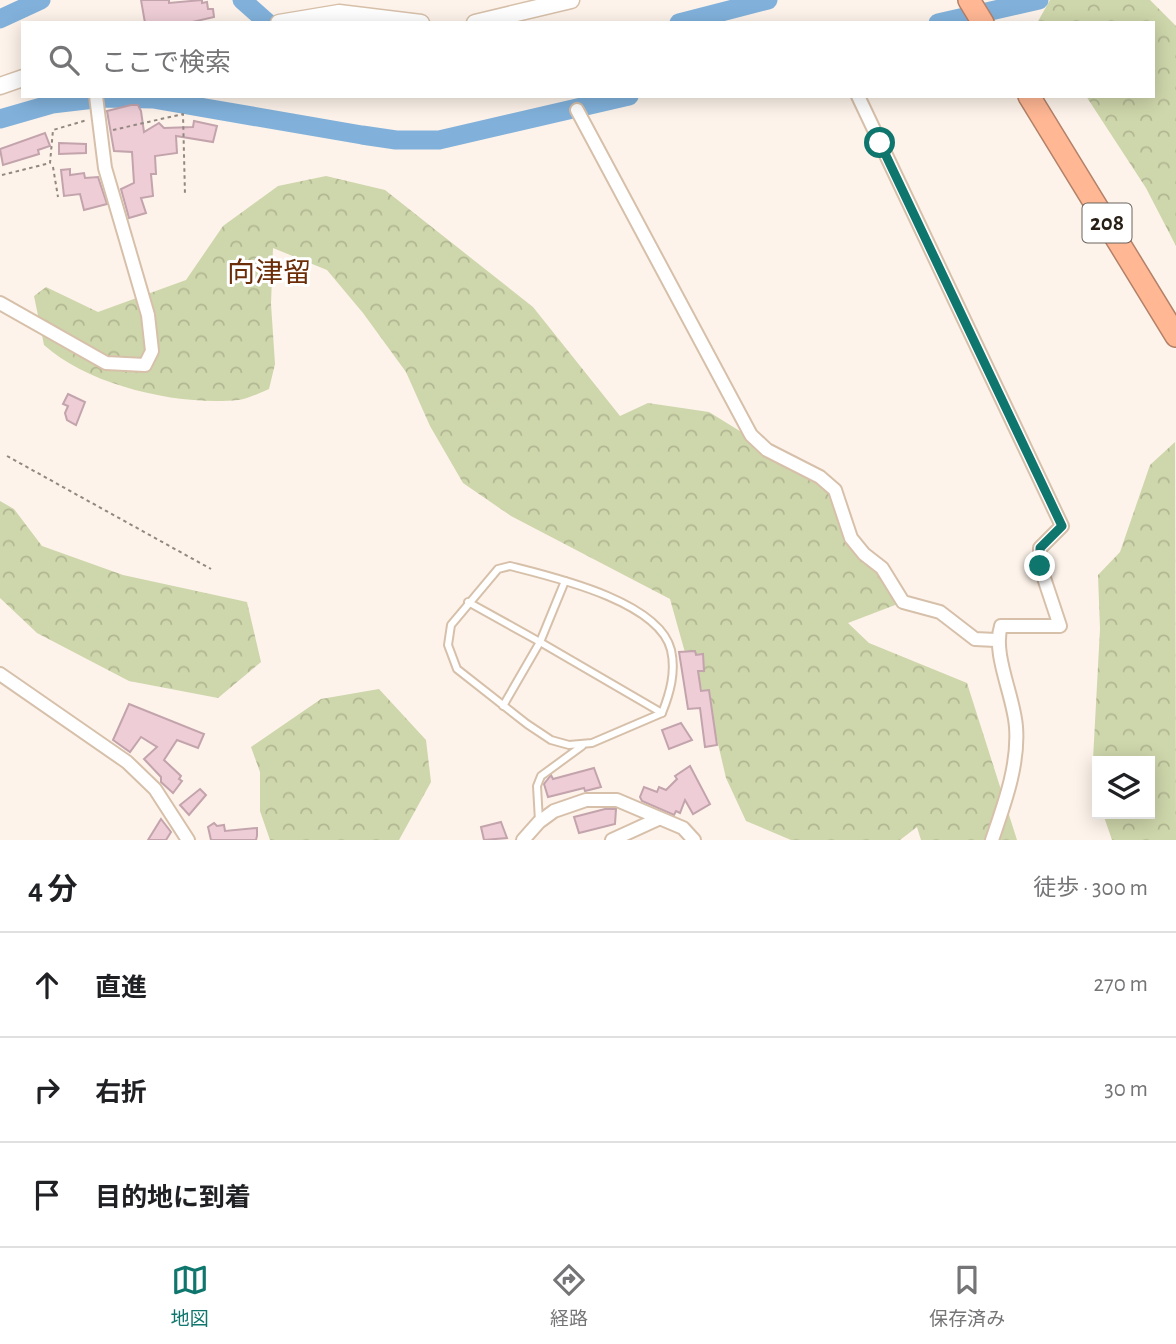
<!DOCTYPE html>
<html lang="ja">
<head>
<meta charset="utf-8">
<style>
	:root { --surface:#fff; --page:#f6f6f6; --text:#202124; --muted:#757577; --line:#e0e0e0; --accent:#0f766e }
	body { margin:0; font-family:"Alegreya Sans","Noto Sans JP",sans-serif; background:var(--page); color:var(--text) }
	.controls { position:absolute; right:21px; bottom:21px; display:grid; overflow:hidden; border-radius:0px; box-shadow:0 4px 18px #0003 }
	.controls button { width:63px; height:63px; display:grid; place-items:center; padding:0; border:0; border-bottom:2px solid var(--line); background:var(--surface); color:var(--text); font:35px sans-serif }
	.stop { position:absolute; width:21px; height:21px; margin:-16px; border:5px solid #0f766e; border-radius:50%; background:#fff }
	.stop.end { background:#0f766e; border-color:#fff; box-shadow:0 2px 7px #0008 }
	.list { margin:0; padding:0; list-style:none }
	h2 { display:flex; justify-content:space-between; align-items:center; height:91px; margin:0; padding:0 28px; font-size:30px }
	h2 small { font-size:23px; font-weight:400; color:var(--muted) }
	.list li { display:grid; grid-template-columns:46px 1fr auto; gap:21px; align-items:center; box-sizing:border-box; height:105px; padding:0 28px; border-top:2px solid var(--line) }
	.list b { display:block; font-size:26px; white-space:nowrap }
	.list em { font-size:23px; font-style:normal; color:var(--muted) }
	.icon { flex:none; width:38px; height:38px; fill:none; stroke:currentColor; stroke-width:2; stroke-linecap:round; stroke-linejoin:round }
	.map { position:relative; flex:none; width:1176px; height:840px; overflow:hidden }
	.search { position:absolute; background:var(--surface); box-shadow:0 4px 18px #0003; left:21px; right:21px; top:21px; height:77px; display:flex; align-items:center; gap:18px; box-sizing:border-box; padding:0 24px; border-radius:0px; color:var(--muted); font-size:26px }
	.sheet { height:406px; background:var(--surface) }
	nav { display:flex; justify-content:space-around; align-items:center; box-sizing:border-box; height:98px; border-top:2px solid var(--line); background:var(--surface); font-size:19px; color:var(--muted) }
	nav a { display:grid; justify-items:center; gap:4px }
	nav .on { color:var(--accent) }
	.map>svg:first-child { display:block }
	.forest { fill:url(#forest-crowns) }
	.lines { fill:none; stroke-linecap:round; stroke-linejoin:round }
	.river { stroke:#81b1db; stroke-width:19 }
	.building { fill:#eecdd6; stroke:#c3a3ac; stroke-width:2 }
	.lane-casing { stroke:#d7c0aa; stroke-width:10 }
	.street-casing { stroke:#d7c0aa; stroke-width:16 }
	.secondary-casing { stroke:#d7c0aa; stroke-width:19 }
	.highway-casing { stroke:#b38168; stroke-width:24 }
	.path { stroke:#928880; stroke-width:2; stroke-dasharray:3.5 3.5; stroke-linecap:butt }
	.lane { stroke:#fff; stroke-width:6 }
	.street { stroke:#fff; stroke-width:12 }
	.secondary { stroke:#fff; stroke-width:16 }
	.highway { stroke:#ffb794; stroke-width:21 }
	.route { stroke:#0f766e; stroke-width:9 }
	.labels { text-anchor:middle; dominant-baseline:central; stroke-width:6; stroke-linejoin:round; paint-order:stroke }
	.shield { fill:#fff; stroke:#68625c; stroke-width:2 }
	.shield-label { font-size:23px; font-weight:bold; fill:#271e16 }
	.quarter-label { font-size:28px; fill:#6c2d09; stroke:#fff }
</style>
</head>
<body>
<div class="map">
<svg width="1176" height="840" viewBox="0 0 1176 840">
	<defs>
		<pattern id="forest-crowns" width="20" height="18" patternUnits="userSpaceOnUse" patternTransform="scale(1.75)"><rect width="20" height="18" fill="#ced6ab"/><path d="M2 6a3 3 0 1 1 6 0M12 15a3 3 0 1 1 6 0" fill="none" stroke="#b1b792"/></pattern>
	</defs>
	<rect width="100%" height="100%" fill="#fdf3ea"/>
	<g class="forest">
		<path d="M1050 0H1150L1176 26V246L1146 188 1086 96H1153V23H1037Z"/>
		<path d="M326 176 385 190 533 307 620 416 648 403 709 412 835 490 851 538 903 602 848 623 869 643 967 683 1017 840H921L917 827 900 840H791L746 821 726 778 709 705 684 649 670 599 511 516 463 483 430 426 406 372 363 313 327 270 273 248 271 304 275 364 269 389C259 393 248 399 238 400 179 406 89 386 44 345L34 296 46 287 98 312 186 280 223 226 278 186Z"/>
		<path d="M1175 442 1176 840H1112L1103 814H1150V761H1097V796L1092 778 1100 629 1098 575 1120 552 1150 465Z"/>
		<path d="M0 501 14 509 42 546 123 575 247 602 261 662 218 698 129 681 37 633 0 598Z"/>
		<path d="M379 689 426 740 431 782 399 840H270L260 811V772L251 747 321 699Z"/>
	</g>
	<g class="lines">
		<g class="river">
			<path d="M242 0 268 23"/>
			<path d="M0 19 41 0"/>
			<path d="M679 23 768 0"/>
			<path d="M938 23 1039 0"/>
			<path d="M0 119 52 104 103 98 153 99 362 135 396 140H439L629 96"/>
		</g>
	</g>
	<g class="building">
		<path d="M141 0H169V3L202 0V3L207 2 208 9H213L214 17 188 23H145Z"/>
		<path d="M131 105H138L141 111 144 132 159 123 164 128 193 127 194 121 217 126 213 142 176 136 177 153 155 156 156 174H151L153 196 141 198 146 213 129 218 121 189 134 183 132 152 114 151 107 111Z"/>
		<path d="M45 133 50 146 38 150 39 154 3 165 0 149Z"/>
		<path d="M59 143 86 144V153L59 154Z"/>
		<path d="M70 169V175L84 173 85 178 98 177 107 204 84 210 80 194 64 196 61 170Z"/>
		<path d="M68 394 85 402 76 425 67 420 65 413 68 406 63 404Z"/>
		<path d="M695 651 696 655 703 654 704 671H698L701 691 709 690 717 745 705 747 700 708 688 709 679 652Z"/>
		<path d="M129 704 204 734 198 748 177 740 164 760 181 776 179 779 182 781 173 793 161 782V777L144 759 157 747 141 737 130 752 113 740Z"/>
		<path d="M681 723 692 740 669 749 662 730Z"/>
		<path d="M690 766 710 804 693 814 685 800 680 813 676 811 674 815 642 801 640 797 644 787 657 792 659 787 666 790 677 779 675 776Z"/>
		<path d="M594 768 601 787 585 791 584 788 548 797 544 784 551 775 553 779Z"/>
		<path d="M200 789 206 795 189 815 180 805Z"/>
		<path d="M605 809H616L615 824 579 833 574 817Z"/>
		<path d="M161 819 171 832 166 840H148Z"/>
		<path d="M501 822 507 838 484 840 481 827Z"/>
		<path d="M214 823 217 826 224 825 225 831 257 828V836L256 840H211L208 827Z"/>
	</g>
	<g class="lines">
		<g class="lane-casing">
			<g id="lane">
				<path d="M510 566C553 577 659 601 671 650 676 672 670 693 662 713L592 743 569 745 551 740 527 724 457 669 448 645 451 625 498 569Z"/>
				<path d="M565 581 540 642 662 713"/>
				<path d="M468 602 540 642 503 706"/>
				<path d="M539 821 537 786 541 776 582 746"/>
			</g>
		</g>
		<g class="street-casing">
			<g id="street">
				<path d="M858 96 1062 526 1040 548V566L1060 626H1001C992 654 1014 696 1016 727 1019 765 1004 805 992 840"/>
				<path d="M577 110 751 435 767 450 820 477 835 490 851 538 864 554 882 568 903 602 940 612 975 639 996 640"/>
				<path d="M0 303 106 363 145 365 152 351 148 315 105 168 96 96"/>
				<path d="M0 674 127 762 155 789 188 840"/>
				<path d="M523 840 539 822 554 811 586 800H617L683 828 694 840"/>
				<path d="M612 840 658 819"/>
			</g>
		</g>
		<g class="secondary-casing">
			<g id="secondary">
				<path d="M279 23 339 13 421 23"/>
				<path d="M475 23 571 0"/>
				<path d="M0 86 23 78"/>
			</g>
		</g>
		<g class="highway-casing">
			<g id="highway">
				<path d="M969 0 983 23"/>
				<path d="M1029 96 1176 336"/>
			</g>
		</g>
		<g class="path">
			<path d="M113 130 183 114 185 195"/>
			<path d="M53 167 58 197"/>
			<path d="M2 175 50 163 53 130 87 120"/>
			<path d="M7 456 211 569"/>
		</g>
		<use href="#lane" class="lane"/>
		<use href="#street" class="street"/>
		<use href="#secondary" class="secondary"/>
		<use href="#highway" class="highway"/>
	</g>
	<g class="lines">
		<path class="route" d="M880 143 1062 526 1040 548V566"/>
	</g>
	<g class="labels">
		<rect class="shield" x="1082.5" y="203.5" width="49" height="39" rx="5"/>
		<g class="shield-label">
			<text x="1107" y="223">208</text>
		</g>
		<g class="quarter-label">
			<text x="269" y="274">向津留</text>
		</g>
	</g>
</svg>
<div class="controls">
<button><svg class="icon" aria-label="layers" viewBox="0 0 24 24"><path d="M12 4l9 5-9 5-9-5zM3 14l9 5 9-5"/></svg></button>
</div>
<div class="stop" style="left:880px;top:143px"></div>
<div class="stop end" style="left:1040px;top:566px"></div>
<div class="search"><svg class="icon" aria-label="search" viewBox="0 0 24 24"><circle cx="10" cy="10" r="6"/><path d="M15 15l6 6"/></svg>ここで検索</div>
</div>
<section class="sheet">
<h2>4 分<small>徒歩 · 300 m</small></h2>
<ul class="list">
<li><svg class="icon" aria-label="ahead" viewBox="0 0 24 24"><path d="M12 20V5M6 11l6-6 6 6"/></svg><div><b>直進</b></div><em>270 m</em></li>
<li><svg class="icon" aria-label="right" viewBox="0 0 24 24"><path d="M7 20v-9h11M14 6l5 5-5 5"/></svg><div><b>右折</b></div><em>30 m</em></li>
<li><svg class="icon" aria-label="arrive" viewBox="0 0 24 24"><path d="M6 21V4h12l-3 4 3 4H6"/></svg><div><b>目的地に到着</b></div></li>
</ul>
</section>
<nav>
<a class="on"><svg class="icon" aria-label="map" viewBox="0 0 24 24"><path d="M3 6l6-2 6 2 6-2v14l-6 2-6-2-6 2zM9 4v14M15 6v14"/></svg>地図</a>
<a><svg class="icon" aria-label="directions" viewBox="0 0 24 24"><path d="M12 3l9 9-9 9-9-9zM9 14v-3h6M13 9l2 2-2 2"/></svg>経路</a>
<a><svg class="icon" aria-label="saved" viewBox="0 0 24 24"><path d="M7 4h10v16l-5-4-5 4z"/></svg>保存済み</a>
</nav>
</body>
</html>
